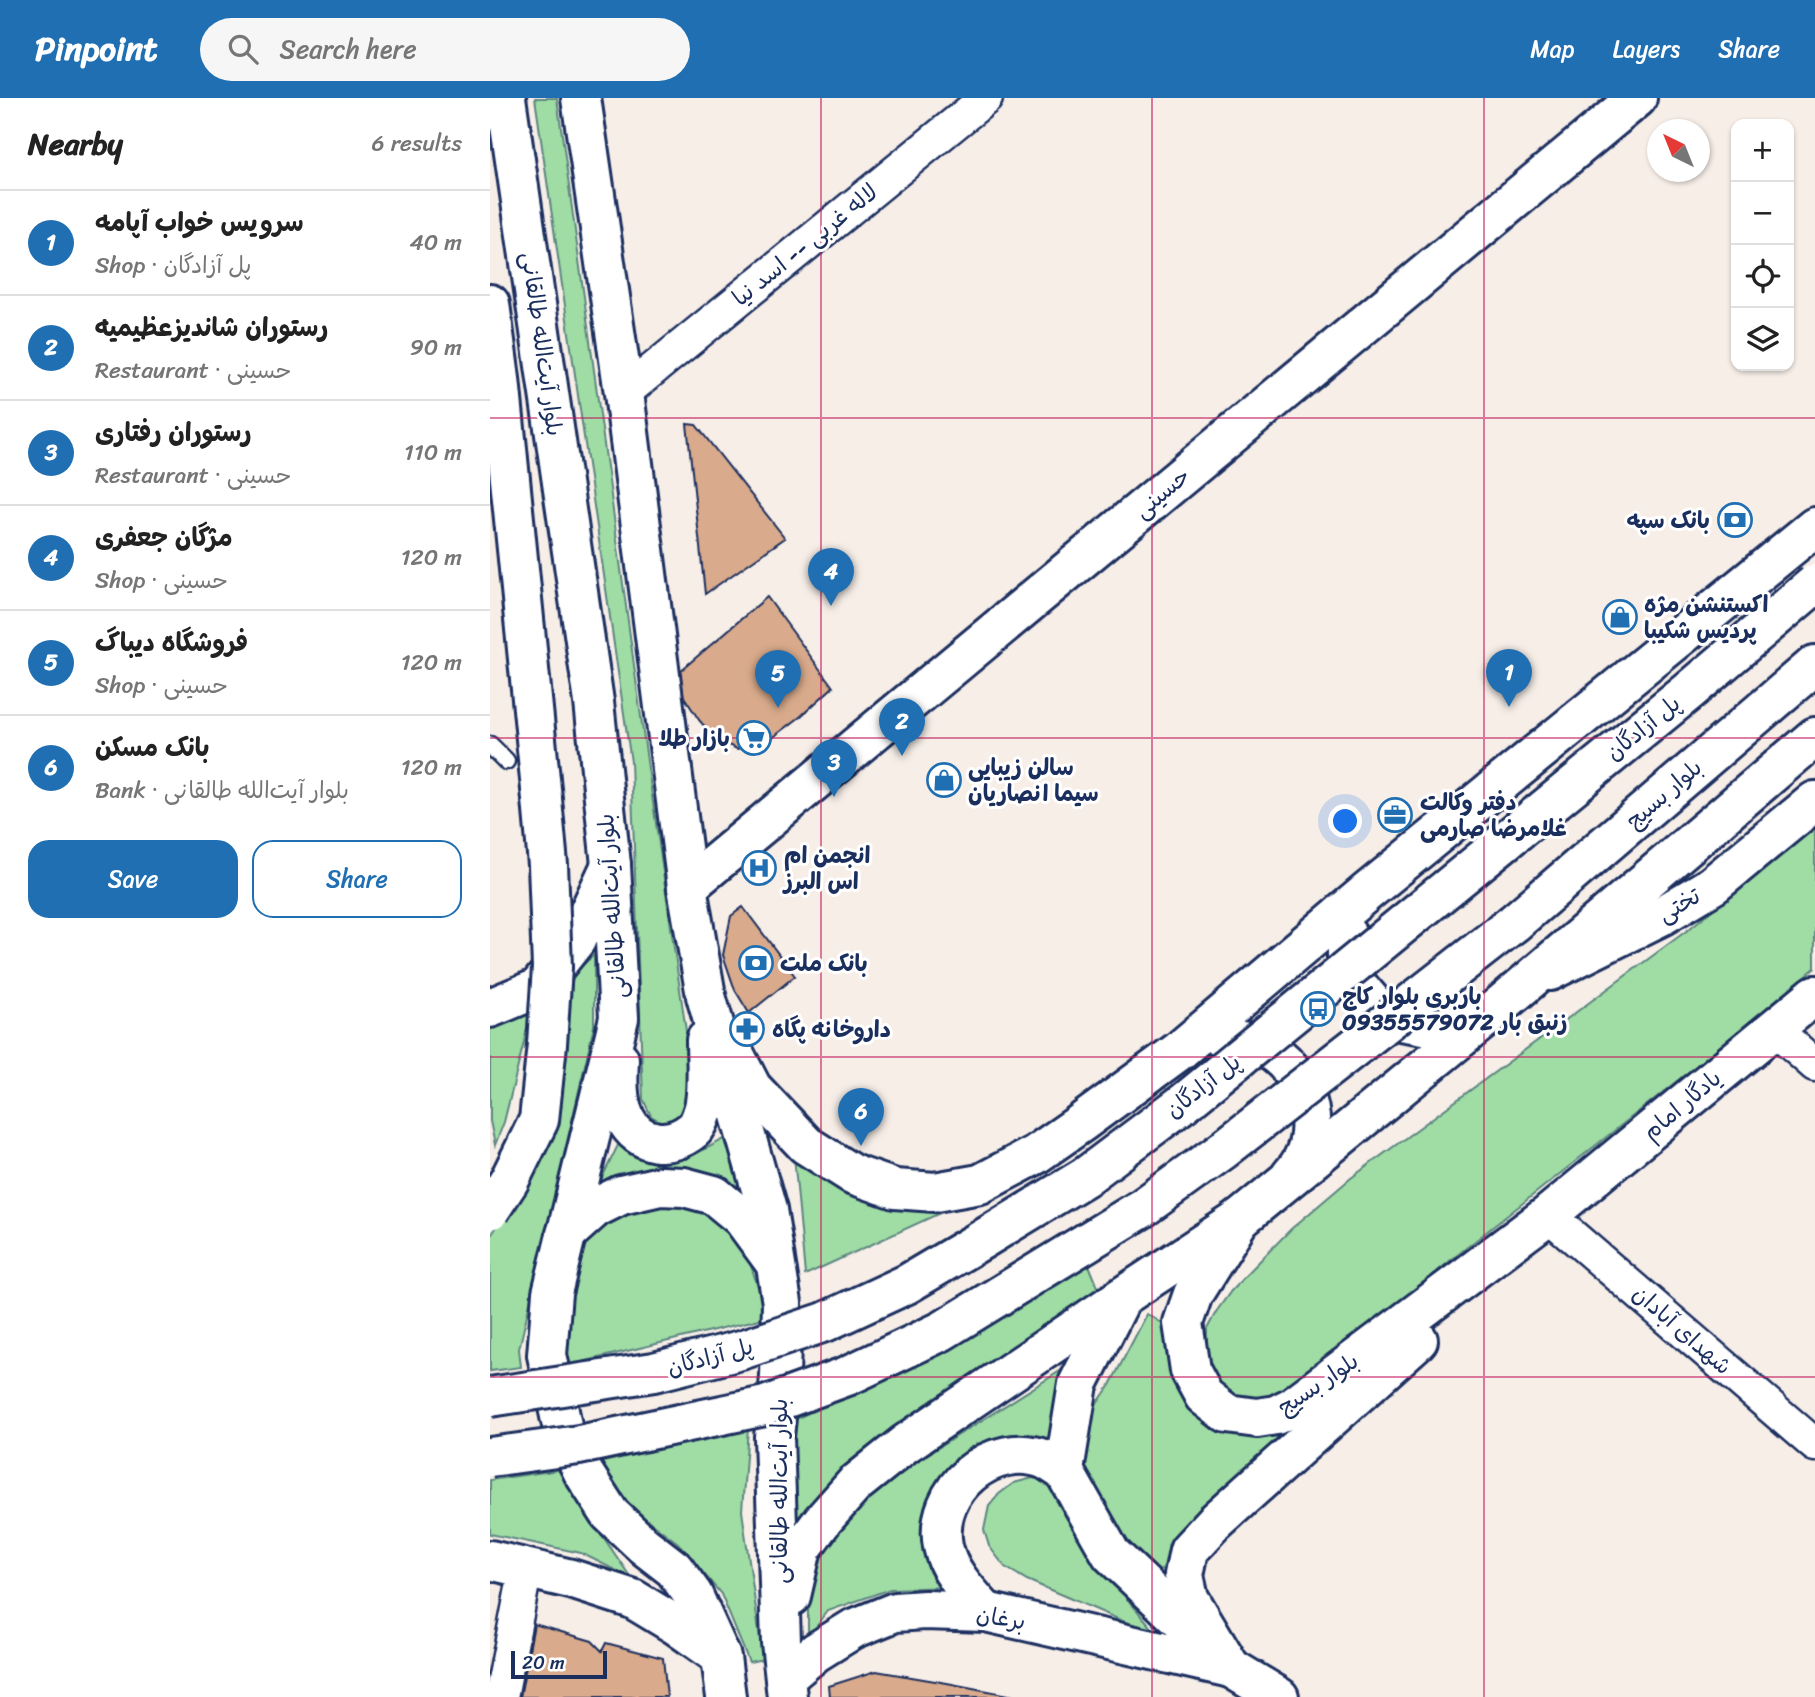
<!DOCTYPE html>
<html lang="en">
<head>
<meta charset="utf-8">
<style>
	:root { --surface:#fff; --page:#f6f6f6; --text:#222; --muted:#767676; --line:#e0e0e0; --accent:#1f6fb2 }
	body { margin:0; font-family:Sriracha,"Playpen Sans Arabic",sans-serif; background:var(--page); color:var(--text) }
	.controls { position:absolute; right:21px; top:21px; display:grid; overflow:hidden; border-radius:14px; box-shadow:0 2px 5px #0004 }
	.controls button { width:63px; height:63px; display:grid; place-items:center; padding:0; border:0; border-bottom:2px solid var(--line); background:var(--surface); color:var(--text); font:35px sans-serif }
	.compass { position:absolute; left:1157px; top:21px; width:63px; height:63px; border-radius:50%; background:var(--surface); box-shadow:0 2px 5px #0004; rotate:317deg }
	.scale { position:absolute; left:21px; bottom:18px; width:96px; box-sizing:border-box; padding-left:7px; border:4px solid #1b2f5e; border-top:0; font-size:19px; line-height:24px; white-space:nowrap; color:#1b2f5e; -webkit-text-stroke:5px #fff; paint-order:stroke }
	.you { position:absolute; left:856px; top:724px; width:24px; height:24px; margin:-18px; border:5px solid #fff; border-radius:50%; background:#1a73e8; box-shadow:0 0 0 10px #1a73e833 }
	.badge { display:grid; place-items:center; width:46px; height:46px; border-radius:50%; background:var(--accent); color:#fff; font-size:23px; font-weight:700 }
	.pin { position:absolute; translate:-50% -58px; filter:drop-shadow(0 2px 4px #0008) }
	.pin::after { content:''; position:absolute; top:37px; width:24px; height:21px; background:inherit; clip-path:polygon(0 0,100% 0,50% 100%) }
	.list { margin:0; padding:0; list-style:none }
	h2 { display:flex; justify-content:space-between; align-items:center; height:91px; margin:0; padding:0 28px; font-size:30px }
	h2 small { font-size:23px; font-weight:400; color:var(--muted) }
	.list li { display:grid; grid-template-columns:46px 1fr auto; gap:21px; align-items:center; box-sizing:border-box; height:105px; padding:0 28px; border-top:2px solid var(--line) }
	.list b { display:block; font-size:26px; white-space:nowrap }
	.list p { margin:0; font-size:23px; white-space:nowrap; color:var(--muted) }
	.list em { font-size:23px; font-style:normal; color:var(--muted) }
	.actions { display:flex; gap:14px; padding:21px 28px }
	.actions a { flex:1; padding:16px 0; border:2px solid var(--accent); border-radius:21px; text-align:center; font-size:24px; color:var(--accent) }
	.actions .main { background:var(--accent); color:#fff }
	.icon { flex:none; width:38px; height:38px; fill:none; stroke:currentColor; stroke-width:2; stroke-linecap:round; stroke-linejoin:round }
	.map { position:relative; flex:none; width:1325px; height:1599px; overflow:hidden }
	header { display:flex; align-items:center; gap:42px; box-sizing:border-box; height:98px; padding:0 35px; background:var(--accent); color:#fff }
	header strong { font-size:33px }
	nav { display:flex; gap:38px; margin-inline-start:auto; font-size:24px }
	.search { width:490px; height:63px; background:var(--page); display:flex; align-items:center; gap:18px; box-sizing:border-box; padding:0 24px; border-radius:38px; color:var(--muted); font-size:26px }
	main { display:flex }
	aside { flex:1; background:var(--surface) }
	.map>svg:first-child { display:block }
	.green { fill:#9fdda4; stroke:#5d8681; stroke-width:2 }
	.building { fill:#d9aa8b; stroke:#1b2f5e; stroke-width:2 }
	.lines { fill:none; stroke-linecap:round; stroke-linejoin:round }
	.lane-casing { stroke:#1b2f5e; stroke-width:21 }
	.street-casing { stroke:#1b2f5e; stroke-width:37 }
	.secondary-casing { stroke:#1b2f5e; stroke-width:44 }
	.primary-casing { stroke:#1b2f5e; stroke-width:44 }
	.lane { stroke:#fff; stroke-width:16 }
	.street { stroke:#fff; stroke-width:32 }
	.secondary { stroke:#fff; stroke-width:38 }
	.primary { stroke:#fff; stroke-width:38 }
	.primary-bridge-casing { stroke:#1b2f5e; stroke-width:44; stroke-linecap:butt }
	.primary-bridge { stroke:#fff; stroke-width:38 }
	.grid { fill:none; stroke:#c2185b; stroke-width:2; stroke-opacity:0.55 }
	.labels { text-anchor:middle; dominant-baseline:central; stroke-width:6; stroke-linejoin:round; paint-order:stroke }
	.street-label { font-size:23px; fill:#1b2f5e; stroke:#fff }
	.poi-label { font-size:23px; font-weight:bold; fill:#1b2f5e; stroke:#fff; text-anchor:start }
</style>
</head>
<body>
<header>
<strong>Pinpoint</strong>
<div class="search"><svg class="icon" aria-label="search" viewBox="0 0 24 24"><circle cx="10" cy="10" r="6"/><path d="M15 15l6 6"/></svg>Search here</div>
<nav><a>Map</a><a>Layers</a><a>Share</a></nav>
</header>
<main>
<aside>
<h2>Nearby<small>6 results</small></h2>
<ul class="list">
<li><span class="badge">1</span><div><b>سرویس خواب آپامه</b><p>Shop · پل آزادگان</p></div><em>40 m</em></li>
<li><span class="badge">2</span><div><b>رستوران شاندیزعظیمیه</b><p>Restaurant · حسینی</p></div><em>90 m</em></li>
<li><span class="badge">3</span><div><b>رستوران رفتاری</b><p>Restaurant · حسینی</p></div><em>110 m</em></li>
<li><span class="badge">4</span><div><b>مژگان جعفری</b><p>Shop · حسینی</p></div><em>120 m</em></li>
<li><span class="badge">5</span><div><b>فروشگاه دیباگ</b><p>Shop · حسینی</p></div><em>120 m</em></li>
<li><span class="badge">6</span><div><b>بانک مسکن</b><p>Bank · بلوار آیت‌الله طالقانی</p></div><em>120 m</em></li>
</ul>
<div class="actions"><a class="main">Save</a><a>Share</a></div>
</aside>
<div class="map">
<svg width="1325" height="1599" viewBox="0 0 1325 1599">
	<rect width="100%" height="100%" fill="#f7eee8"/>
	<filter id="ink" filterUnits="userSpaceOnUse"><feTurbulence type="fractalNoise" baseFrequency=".0143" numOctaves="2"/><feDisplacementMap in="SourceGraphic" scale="14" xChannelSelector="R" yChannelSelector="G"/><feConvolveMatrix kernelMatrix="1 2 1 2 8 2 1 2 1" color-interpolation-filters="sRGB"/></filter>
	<g filter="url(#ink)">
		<g class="green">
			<path d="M45 0H67L157 663 198 947 203 990 192 1021 175 1026 161 1018 153 1001 141 664Z"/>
			<path d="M1325 727V870L1201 972 961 1162 816 1282 766 1307 742 1299 723 1281 717 1260V1231L726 1214 741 1193 755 1178 801 1131 861 1080 1199 831Z"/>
			<path d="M104 857V928L29 1251 31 1269 0 1273V1139L29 1095 75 947 83 876Z"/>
			<path d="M44 904 14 1024 5 1047 0 1023V922Z"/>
			<path d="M242 1037 256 1090 201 1078 155 1073 109 1086 131 1041 155 1058 196 1061Z"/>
			<path d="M303 1047 385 1104 459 1111 315 1177Z"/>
			<path d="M178 1107 210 1112 238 1129 254 1147 278 1219 75 1268 73 1193 92 1149 113 1130 139 1115Z"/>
			<path d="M599 1167 610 1194 489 1271 394 1340 303 1441 301 1323 452 1253Z"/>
			<path d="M657 1216 684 1232 693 1287 816 1317 702 1428 669 1475 628 1440 594 1370 602 1313 620 1287Z"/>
			<path d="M594 1258 567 1350 536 1343 439 1418 436 1461 457 1489 400 1491 338 1513 318 1540V1502L332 1452 364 1412 392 1385Z"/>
			<path d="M258 1330 252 1413 273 1561 259 1564 231 1496 188 1445 143 1411 109 1365Z"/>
			<path d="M68 1372 141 1480 91 1455 0 1436V1382Z"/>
			<path d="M543 1380 556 1382 568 1389 608 1467 670 1539 537 1482 515 1469 499 1448 494 1432 499 1408 509 1396 524 1385Z"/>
		</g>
		<g class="building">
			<path d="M197 326 206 327 295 440 215 496Z"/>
			<path d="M277 499 343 589 310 619 277 644 247 651 226 642 209 622 182 580Z"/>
			<path d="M253 809 305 878 259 915 245 892 233 857 241 818Z"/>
			<path d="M44 1526 102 1543 112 1553 116 1545 173 1560 177 1599H30Z"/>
			<path d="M386 1573 457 1585 529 1599H340L339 1588Z"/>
		</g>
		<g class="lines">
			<g class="lane-casing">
				<path id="lane" d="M0 647 16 663"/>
			</g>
			<g class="street-casing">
				<g id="street">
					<path d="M134 295 496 0"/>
					<path d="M1284 931 1325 967"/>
					<path d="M1058 1117 1325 1347"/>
					<path d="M11 1599 34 1480"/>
				</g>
			</g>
			<g class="secondary-casing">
				<g id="secondary">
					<path d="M197 789 1147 0"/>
					<path d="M1060 873 1173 817 1223 787 1325 703"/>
					<path d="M0 910 48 890 86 842 121 767"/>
					<path d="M750 1121 703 1196 693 1225 700 1272 714 1298 737 1316 767 1320 786 1317 802 1309 1058 1117 1325 897"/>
					<path d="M632 1199 588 1286 574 1373 621 1456 741 1570 789 1599"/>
					<path d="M496 1514C479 1495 458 1474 453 1448 442 1392 503 1340 556 1362 562 1365 568 1370 574 1373"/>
					<path d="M741 1570 699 1500 694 1477 699 1452 724 1425 928 1242"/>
					<path d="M295 1580 326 1554 363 1531 405 1514 435 1512 496 1514 741 1570"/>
				</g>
			</g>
			<g class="primary-casing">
				<g id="primary">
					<path d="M16 0 104 604 121 767 129 920 62 1195 57 1257 73 1332 93 1374 120 1416 153 1447 184 1471 203 1497 231 1559 236 1599"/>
					<path d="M91 0 134 295 197 789 216 898 277 1112 292 1205 290 1279 284 1339 291 1544 297 1599"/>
					<path d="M0 206 10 281 52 701"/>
					<path d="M1024 825 1325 567"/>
					<path d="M857 837V860L867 887 886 909 911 923 940 928 965 927 994 921"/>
					<path d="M734 942C750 942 767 944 781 953 820 979 836 1040 801 1077"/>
					<path d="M245 957 262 990 316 1047 362 1076 405 1091 445 1094 490 1086 545 1057 591 1025 689 953 877 794 1325 429"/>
					<path d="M129 961C128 980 127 1002 135 1020 149 1048 180 1051 203 1032 208 1028 211 1019 213 1013 219 996 216 961 216 942"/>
					<path d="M76 1136 105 1110 131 1097 170 1088 194 1089 224 1097 252 1120 282 1161"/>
					<path d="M0 1462 81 1481 143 1501 186 1527 230 1558"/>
					<path d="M301 1498 312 1450 333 1422 365 1386 415 1346 632 1199 750 1121 994 921 1325 639"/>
				</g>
			</g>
			<use href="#lane" class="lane"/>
			<use href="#street" class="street"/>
			<use href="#secondary" class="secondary"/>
			<use href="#primary" class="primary"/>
			<g class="primary-bridge-casing">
				<g id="primary-bridge">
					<path d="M0 1112 19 1083 49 1022 57 946 62 869 58 767 52 701"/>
					<path d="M0 1299 164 1274 251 1252 335 1224 417 1186 493 1141 595 1079 695 1004 1198 594 1325 486"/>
					<path d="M0 1359 89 1347 275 1308 357 1278 452 1233 651 1111 733 1052 1024 825"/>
				</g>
			</g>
			<use href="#primary-bridge" class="primary-bridge"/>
		</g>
	</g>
	<path class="grid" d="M331 0V1599M662 0V1599M994 0V1599M0 320H1325M0 640H1325M0 959H1325M0 1279H1325"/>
	<defs>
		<g id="bank-ring" transform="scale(1.75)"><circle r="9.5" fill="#fff" stroke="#1f6fb2" stroke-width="1.5"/><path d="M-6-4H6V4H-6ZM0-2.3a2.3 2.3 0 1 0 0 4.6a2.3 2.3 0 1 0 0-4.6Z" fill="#1f6fb2"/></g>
		<g id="shop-ring" transform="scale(1.75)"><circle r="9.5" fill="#fff" stroke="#1f6fb2" stroke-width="1.5"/><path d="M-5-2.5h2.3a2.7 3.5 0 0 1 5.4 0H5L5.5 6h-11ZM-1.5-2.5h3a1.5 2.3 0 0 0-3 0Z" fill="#1f6fb2"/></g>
		<g id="supermarket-ring" transform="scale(1.75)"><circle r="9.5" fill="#fff" stroke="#1f6fb2" stroke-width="1.5"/><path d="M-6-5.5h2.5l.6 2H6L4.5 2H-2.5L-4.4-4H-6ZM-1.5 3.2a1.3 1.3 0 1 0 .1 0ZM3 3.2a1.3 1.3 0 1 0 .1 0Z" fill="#1f6fb2"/></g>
		<g id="office-ring" transform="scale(1.75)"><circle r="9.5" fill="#fff" stroke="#1f6fb2" stroke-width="1.5"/><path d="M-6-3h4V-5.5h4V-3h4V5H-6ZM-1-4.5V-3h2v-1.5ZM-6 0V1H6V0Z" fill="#1f6fb2"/></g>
		<g id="hospital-ring" transform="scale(1.75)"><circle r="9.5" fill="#fff" stroke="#1f6fb2" stroke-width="1.5"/><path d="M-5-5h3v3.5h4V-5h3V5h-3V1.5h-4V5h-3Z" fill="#1f6fb2"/></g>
		<g id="bus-ring" transform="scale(1.75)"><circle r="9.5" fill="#fff" stroke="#1f6fb2" stroke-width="1.5"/><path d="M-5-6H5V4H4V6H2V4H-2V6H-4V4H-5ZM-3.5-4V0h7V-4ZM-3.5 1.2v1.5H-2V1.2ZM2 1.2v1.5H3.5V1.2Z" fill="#1f6fb2"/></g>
		<g id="pharmacy-ring" transform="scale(1.75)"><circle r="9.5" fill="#fff" stroke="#1f6fb2" stroke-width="1.5"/><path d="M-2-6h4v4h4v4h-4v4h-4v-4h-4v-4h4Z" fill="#1f6fb2"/></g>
	</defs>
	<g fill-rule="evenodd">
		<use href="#bank-ring" x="1245" y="422"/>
		<use href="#shop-ring" x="1130" y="519"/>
		<use href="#supermarket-ring" x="264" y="640"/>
		<use href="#shop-ring" x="454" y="682"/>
		<use href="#office-ring" x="905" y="717"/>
		<use href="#hospital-ring" x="269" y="770"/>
		<use href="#bank-ring" x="266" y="865"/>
		<use href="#bus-ring" x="828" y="911"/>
		<use href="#pharmacy-ring" x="257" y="931"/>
	</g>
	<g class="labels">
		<g class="street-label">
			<text transform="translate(315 147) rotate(-39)">لاله غربی -- اسد نیا</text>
			<text transform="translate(52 246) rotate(82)">بلوار آیت‌الله طالقانی</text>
			<text transform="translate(672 395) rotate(-40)">حسینی</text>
			<text transform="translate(1153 630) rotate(-39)">پل آزادگان</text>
			<text transform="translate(1174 696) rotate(-41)">بلوار بسیج</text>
			<text transform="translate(1189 807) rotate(-30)">تختی</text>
			<text transform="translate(122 808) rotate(-94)">بلوار آیت‌الله طالقانی</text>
			<text transform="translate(713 988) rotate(-38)">پل آزادگان</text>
			<text transform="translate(1192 1007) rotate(-40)">یادگار امام</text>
			<text transform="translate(1192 1232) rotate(41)">شهدای آبادان</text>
			<text transform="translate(220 1259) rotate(-15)">پل آزادگان</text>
			<text transform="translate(828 1286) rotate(-34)">بلوار بسیج</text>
			<text transform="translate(289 1393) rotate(-90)">بلوار آیت‌الله طالقانی</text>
			<text transform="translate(511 1520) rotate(10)">برغان</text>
		</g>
		<g class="poi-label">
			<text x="1220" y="422" text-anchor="end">بانک سپه</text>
			<text x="1154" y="506">اکستنشن مژه<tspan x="1154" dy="26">پردیس شکیبا</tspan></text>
			<text x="240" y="640" text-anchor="end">بازار طلا</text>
			<text x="478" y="669">سالن زیبایی<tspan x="478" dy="26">سیما انصاریان</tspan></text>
			<text x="930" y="704">دفتر وکالت<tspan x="930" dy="26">غلامرضا صارمی</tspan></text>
			<text x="294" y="757">انجمن ام<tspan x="294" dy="26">اس البرز</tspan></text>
			<text x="290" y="865">بانک ملت</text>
			<text x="852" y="898">باربری بلوار کاج<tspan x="852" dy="26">زنبق بار 09355579072</tspan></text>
			<text x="282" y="931">داروخانه پگاه</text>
		</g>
	</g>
</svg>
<div class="controls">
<button>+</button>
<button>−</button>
<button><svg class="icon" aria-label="locate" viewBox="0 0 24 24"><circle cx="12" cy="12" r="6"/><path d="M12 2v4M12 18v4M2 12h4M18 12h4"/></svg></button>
<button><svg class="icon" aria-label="layers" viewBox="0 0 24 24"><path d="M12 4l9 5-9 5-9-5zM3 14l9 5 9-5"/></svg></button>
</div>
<svg class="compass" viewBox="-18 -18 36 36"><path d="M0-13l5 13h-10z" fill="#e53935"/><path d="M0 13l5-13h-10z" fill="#767676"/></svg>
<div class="scale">20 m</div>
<div class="you"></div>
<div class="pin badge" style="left:1019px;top:609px">1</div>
<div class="pin badge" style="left:412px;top:658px">2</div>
<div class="pin badge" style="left:344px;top:699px">3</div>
<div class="pin badge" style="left:341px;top:508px">4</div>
<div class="pin badge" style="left:288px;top:610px">5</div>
<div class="pin badge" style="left:371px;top:1048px">6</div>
</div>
</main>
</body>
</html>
